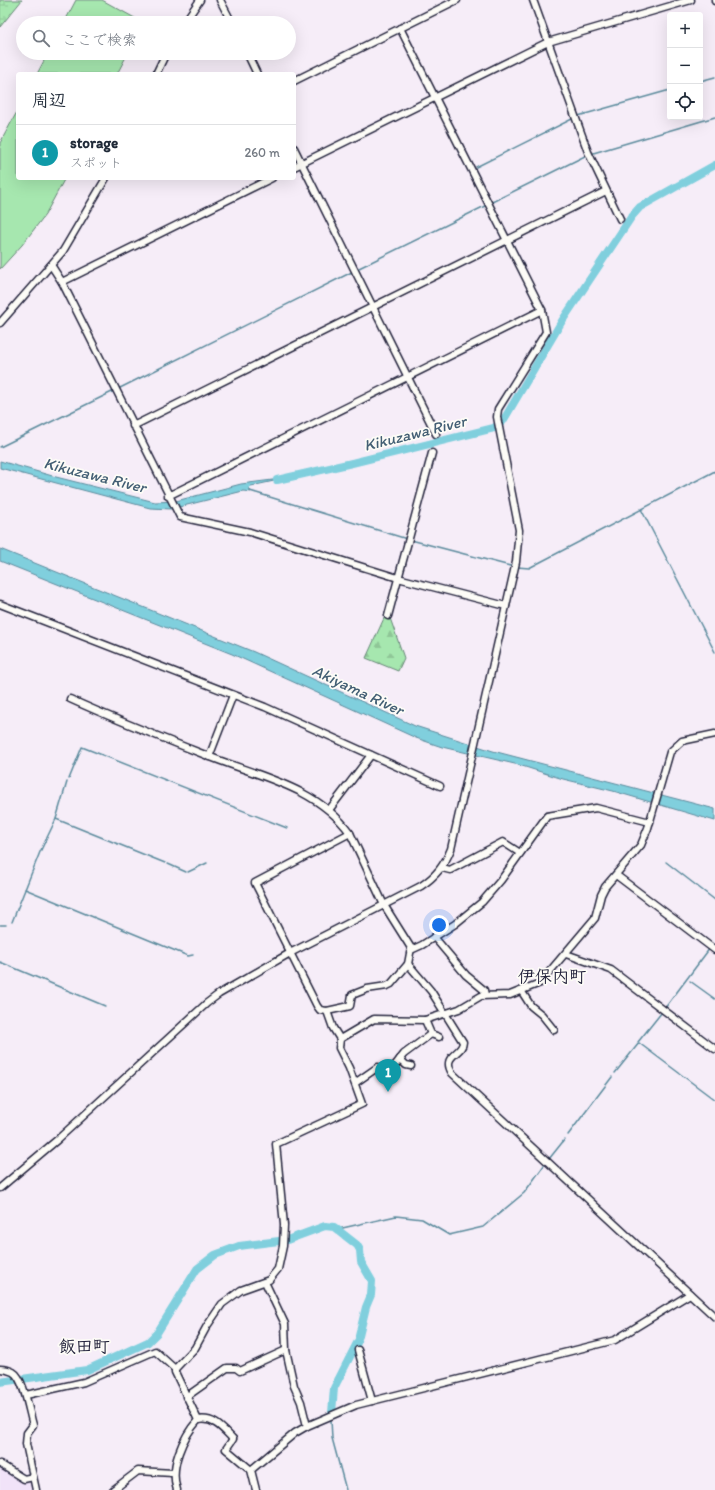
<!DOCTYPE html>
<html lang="ja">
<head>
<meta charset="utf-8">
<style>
	:root { --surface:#fff; --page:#f6f6f7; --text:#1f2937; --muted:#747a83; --line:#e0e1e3; --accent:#7c3aed }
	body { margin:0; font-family:Itim,"Klee One",sans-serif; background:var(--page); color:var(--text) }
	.controls { position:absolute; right:12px; top:12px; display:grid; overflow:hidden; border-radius:4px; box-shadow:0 4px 16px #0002 }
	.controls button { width:36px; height:36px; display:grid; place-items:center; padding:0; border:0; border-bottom:1px solid var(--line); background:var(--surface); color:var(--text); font:20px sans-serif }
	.you { position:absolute; left:439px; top:925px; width:14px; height:14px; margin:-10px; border:3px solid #fff; border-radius:50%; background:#1a73e8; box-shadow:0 0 0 6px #1a73e833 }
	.badge { display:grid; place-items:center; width:26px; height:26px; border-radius:50%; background:var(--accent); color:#fff; font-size:13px; font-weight:700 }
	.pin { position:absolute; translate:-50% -33px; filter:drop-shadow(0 1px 2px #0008) }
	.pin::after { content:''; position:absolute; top:21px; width:14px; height:12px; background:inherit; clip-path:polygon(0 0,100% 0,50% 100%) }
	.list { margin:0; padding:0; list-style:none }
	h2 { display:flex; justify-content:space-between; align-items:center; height:52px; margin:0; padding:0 16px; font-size:17px }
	h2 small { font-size:13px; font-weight:400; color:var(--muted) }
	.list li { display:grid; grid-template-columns:26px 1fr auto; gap:12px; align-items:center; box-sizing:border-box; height:56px; padding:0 16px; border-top:1px solid var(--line) }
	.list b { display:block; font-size:15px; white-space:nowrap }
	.list p { margin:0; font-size:13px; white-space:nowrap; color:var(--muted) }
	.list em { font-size:13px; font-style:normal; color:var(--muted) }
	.icon { flex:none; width:22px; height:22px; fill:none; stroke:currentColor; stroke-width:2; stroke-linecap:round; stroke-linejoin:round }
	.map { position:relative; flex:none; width:715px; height:1490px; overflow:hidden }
	.search { position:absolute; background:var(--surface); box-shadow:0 4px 16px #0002; left:16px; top:16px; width:280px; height:44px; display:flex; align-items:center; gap:10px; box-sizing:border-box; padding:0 14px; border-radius:22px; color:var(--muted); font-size:15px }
	.panel { position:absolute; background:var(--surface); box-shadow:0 4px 16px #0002; left:16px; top:72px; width:280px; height:108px; border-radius:4px }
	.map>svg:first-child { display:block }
	.built { fill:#f1e3f9 }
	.forest { fill:url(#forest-firs); stroke:#648475 }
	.wetland { fill:url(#wetland-marsh); stroke:#648475 }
	.garden { fill:#a6e7af; stroke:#648475 }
	.water { fill:#80cfdd; stroke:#5a8a9c }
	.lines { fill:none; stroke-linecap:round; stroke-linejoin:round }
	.stream { stroke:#5a8a9c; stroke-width:1.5 }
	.river { stroke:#80cfdd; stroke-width:8 }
	.minor-casing { stroke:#22223b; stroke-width:9 }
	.minor { stroke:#fdfcf7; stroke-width:6 }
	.labels { text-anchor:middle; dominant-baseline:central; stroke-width:3.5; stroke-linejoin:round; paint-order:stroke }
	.water-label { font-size:16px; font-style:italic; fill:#435f74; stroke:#fdfcf7 }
	.quarter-label { font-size:17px; font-weight:bold; fill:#22223b; stroke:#fdfcf7 }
</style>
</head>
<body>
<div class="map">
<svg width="715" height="1490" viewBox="0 0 715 1490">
	<defs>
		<pattern id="forest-firs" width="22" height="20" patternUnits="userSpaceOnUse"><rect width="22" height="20" fill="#a6e7af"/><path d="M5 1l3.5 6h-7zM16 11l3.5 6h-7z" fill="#8fc697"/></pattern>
		<pattern id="wetland-marsh" width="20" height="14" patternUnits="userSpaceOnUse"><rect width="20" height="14" fill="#a6e7af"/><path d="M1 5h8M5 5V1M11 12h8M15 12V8" fill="none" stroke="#8fc697"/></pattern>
	</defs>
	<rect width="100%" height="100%" fill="#f6edf8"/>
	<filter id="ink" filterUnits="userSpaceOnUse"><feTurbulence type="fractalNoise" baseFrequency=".025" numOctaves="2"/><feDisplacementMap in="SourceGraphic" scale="8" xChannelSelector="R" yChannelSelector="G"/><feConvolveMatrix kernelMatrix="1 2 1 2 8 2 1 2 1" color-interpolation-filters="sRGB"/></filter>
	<g filter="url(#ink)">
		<path class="built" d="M0 1466 32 1480 34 1490H0Z"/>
		<path class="forest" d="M385 616 390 618 404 658 398 671 366 658Z"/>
		<path class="wetland" d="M0 0H22L0 27Z"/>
		<g class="garden">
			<path d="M76 0H102L142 22 64 23Z"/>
			<path d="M48 53H128L117 74H37Z"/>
			<path d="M18 110V178H65L45 215 22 245 0 269V143Z"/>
		</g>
		<g class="water">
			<path d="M0 461 56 477 155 502 176 501 241 484 288 478 251 486 249 488 251 492 243 491 171 509 150 508 0 468Z"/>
			<path d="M0 549 254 652 415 726 493 751 715 809V821L613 791 563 779 519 765 442 747 416 738 232 654 0 561Z"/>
		</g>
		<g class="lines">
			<g class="stream">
				<path d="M700 81 715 77"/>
				<path d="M578 116 670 90"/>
				<path d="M590 154 715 117"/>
				<path d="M476 167 574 118"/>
				<path d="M490 203 587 155"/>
				<path d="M357 269 487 205"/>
				<path d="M118 389 354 271"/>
				<path d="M0 447 114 391"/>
				<path d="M250 491 407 539"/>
				<path d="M641 509 715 652"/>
				<path d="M411 540 514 567"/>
				<path d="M517 567 529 568 715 471"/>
				<path d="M69 779 82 747 287 828"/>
				<path d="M56 819 165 863"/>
				<path d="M666 862 715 900"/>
				<path d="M168 864 186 872"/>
				<path d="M188 872 207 863"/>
				<path d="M25 889 188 956 193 955"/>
				<path d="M12 922 40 852 56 819 67 782"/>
				<path d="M0 925H6"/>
				<path d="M0 962 105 1006"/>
				<path d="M690 981 715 999"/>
				<path d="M665 1008 710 948"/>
				<path d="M638 1042 662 1012"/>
				<path d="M615 1073 639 1043 715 1100"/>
				<path d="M568 1135 612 1077"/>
				<path d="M549 1159 565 1139"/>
				<path d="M338 1229 396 1216 422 1219 449 1235 483 1227 524 1193 545 1164"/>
				<path d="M331 1420 332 1438 346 1490"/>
			</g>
			<g class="river">
				<path d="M277 480 352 463 494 428 503 421 562 321 632 216 640 207 715 165"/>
				<path d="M0 1382 87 1370 148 1342 157 1333 197 1269 215 1255 239 1246 287 1240 325 1226 334 1227 357 1245 360 1250 361 1262 372 1281 371 1295 366 1307 359 1336"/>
				<path d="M332 1413 334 1388 358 1341"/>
			</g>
			<g class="minor-casing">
				<g id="minor">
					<path d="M220 0 232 23"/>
					<path d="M533 0 588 152 620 219"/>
					<path d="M715 0V1"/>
					<path d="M184 23 200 0"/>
					<path d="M247 53 257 74"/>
					<path d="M156 74 166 53"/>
					<path d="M294 81 457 0"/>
					<path d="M294 148 436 434"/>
					<path d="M294 167 548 42 691 0"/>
					<path d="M51 265 62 282 180 517 250 532 398 578 506 606"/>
					<path d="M62 282 272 178"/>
					<path d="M0 323 63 251 106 178"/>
					<path d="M133 426 606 191"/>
					<path d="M168 496 542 310"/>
					<path d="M0 604 265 707 440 786"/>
					<path d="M388 616 432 453"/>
					<path d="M70 699C116 720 162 738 208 756 258 776 317 787 350 833"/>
					<path d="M209 757 233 695"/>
					<path d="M329 810 371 755"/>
					<path d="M442 868 450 870 503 842 520 853"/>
					<path d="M616 875 715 950"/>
					<path d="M434 937 466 975 484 990 485 995"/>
					<path d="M411 950 422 945 455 924 482 902 501 880 547 816 596 808 650 822"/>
					<path d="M566 954 611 970 715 1049"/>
					<path d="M522 992 531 1006 542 1015 554 1030"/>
					<path d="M327 1011 350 1006 352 995 367 989 387 986 391 984 408 964"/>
					<path d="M425 1020 431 1034 439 1037"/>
					<path d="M340 1039 374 1019 425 1020 459 1009 481 996 510 995 540 983 595 918 601 895 605 887 641 845 648 828 670 752 682 741 715 734"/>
					<path d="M411 1066 406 1065 400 1059 404 1054 431 1034"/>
					<path d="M355 1083 378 1067C391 1071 392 1070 400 1059"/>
					<path d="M0 1188 57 1140 207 1003 219 994 290 953 421 886C436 876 444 866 451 849L516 562 519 530 497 417 498 409 546 332 542 310 400 28"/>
					<path d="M265 1282 285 1324 286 1350 294 1386 301 1402 307 1426"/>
					<path d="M358 1350 372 1401"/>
					<path d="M0 1369C4 1369 9 1370 13 1372 24 1378 29 1412 33 1425L27 1433 26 1444 36 1490"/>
					<path d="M26 1395 84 1382 155 1351 175 1369"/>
					<path d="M186 1397 227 1368H236L240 1371 286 1350"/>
					<path d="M198 1420C214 1417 223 1429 233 1439L226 1449 251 1470"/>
					<path d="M0 1464 24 1479 33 1477"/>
					<path d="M113 1490 138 1471 173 1473"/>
					<path d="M177 1490C169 1467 183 1437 198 1420L175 1372V1369L195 1348 207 1326 222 1304 241 1290 269 1280 278 1269 283 1246 284 1225 276 1144 362 1104 349 1068 339 1048 340 1039 333 1028 327 1011 320 1010 317 1006 255 883 350 833 384 905 411 948 408 964 431 991 463 1042C463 1054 441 1055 452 1073L715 1317"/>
					<path d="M256 1490 251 1470 295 1433 307 1426 356 1405 615 1340 690 1294"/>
				</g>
			</g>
			<use href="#minor" class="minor"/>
		</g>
	</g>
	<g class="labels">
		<g class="water-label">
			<text transform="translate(415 433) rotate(-14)">Kikuzawa River</text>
			<text transform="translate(95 475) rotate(14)">Kikuzawa River</text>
			<text transform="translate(358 690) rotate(25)">Akiyama River</text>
		</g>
		<g class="quarter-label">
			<text x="552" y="976">伊保内町</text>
			<text x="84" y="1346">飯田町</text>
		</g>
	</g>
</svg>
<div class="controls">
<button>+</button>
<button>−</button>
<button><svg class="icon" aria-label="locate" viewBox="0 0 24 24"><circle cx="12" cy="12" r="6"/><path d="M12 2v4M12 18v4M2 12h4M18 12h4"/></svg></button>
</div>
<div class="you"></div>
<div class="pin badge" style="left:388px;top:1092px;background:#0f9aa8">1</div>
<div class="search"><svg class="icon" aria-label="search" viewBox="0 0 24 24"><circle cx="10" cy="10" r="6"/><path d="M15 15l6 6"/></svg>ここで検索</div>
<section class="panel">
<h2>周辺<small></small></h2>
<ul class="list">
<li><span class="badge" style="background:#0f9aa8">1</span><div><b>storage</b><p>スポット</p></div><em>260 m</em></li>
</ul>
</section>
</div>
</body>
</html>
